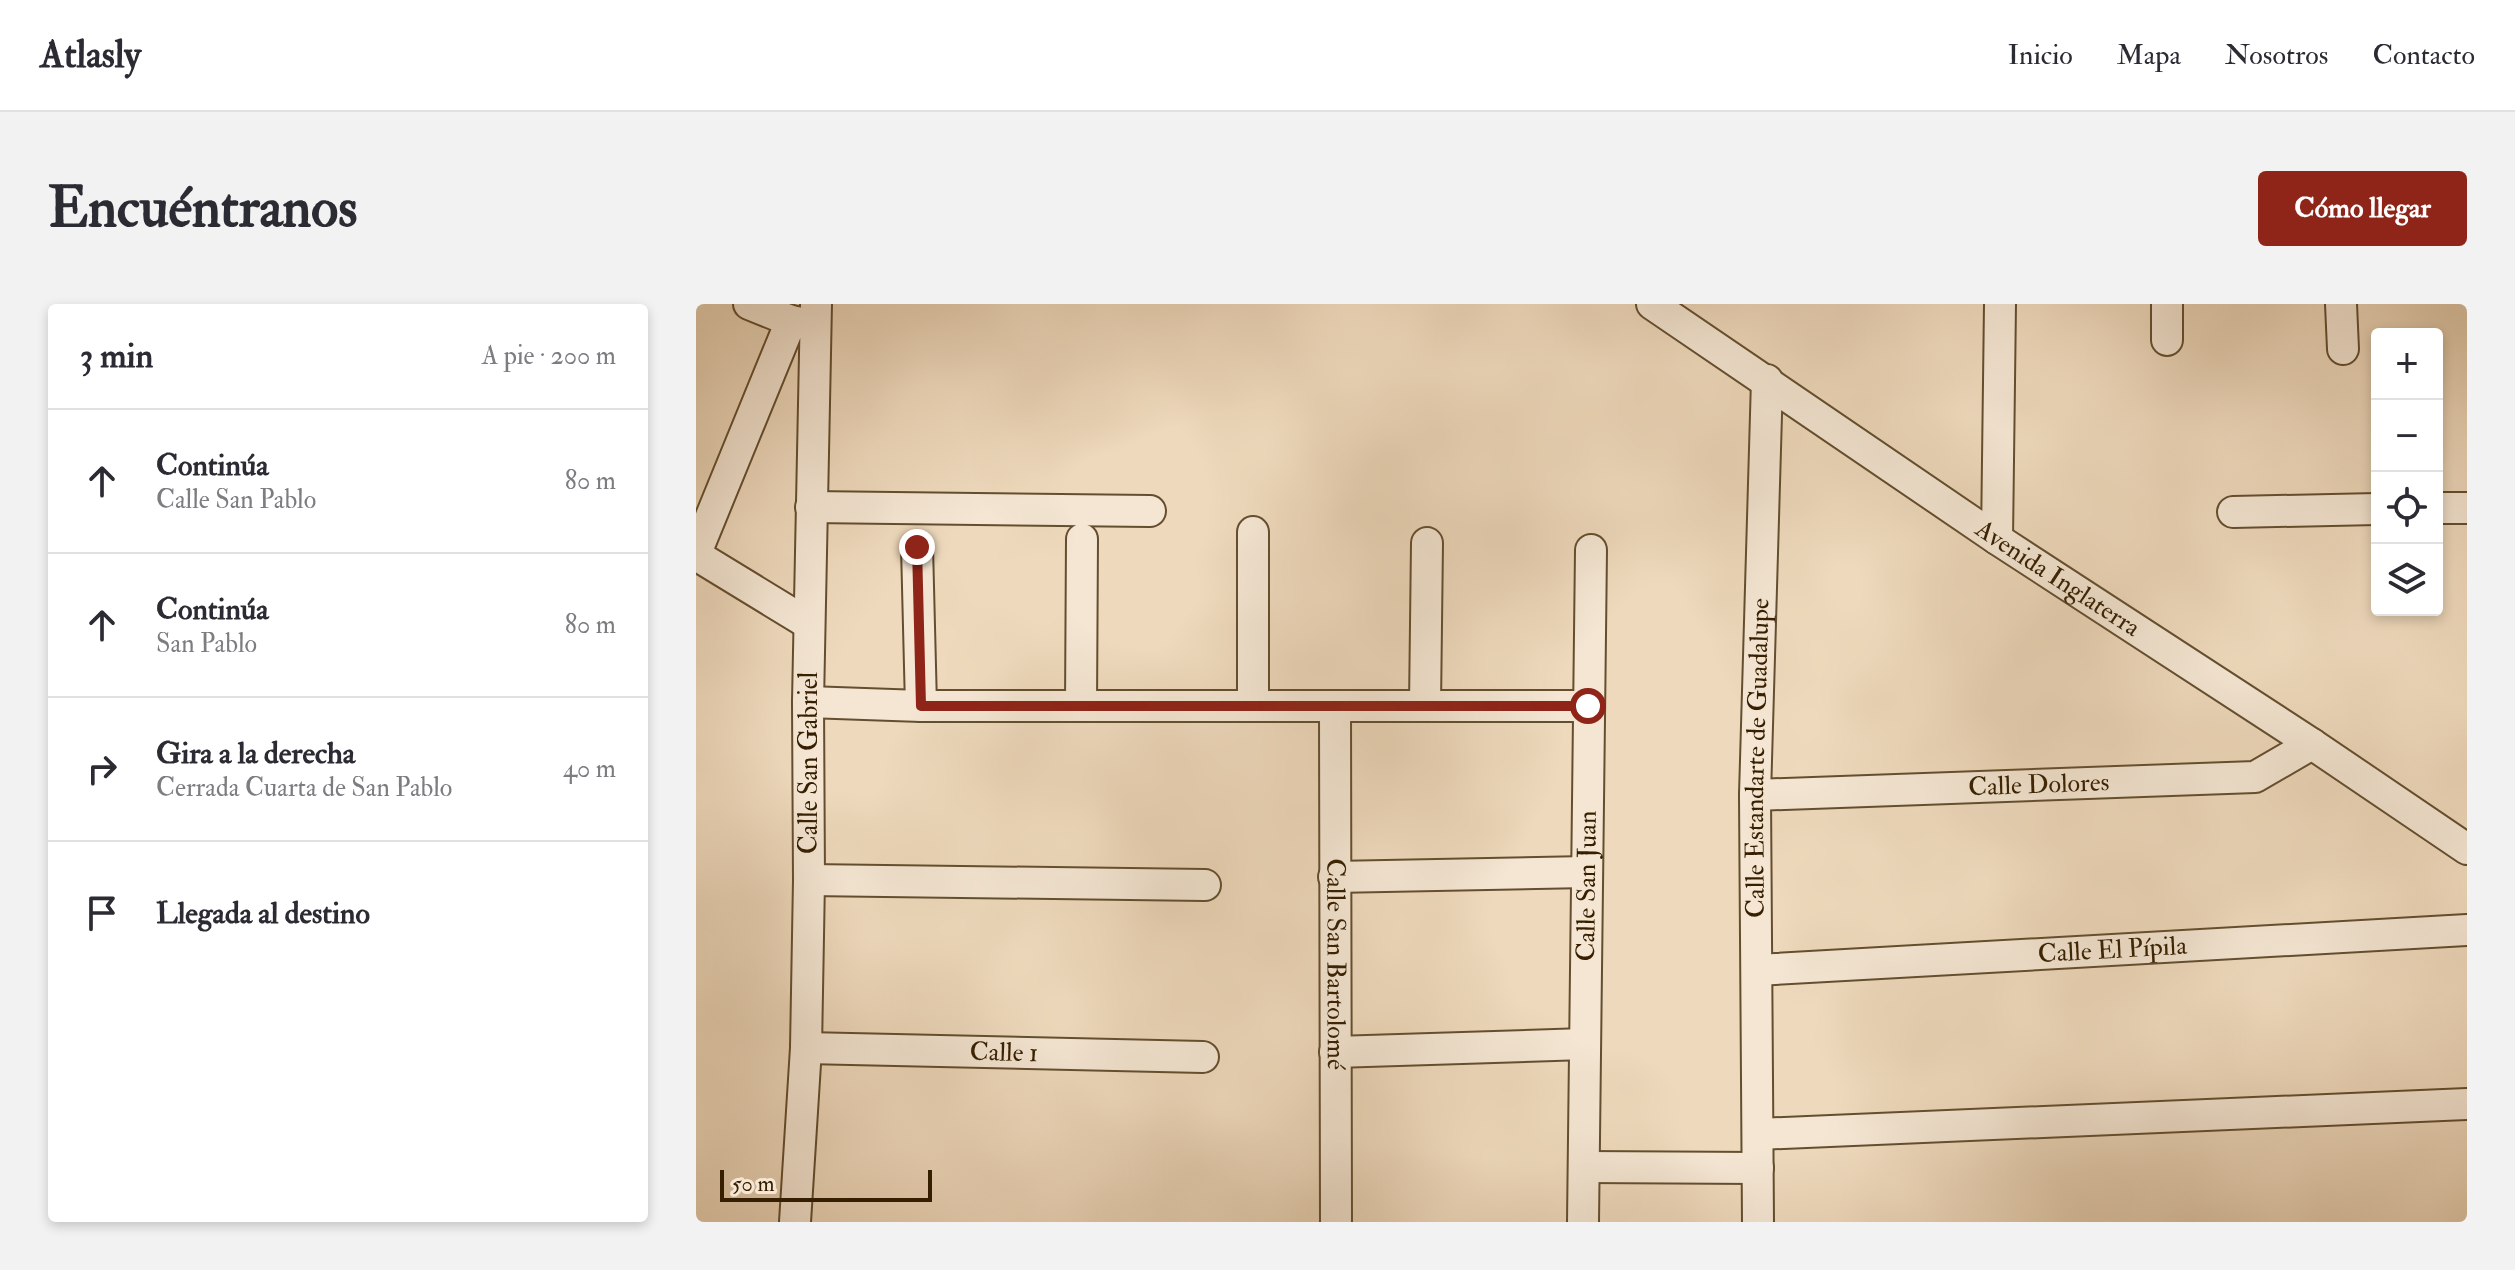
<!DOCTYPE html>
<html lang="es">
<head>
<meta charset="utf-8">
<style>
	:root { --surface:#fff; --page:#f2f2f3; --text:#2b2b33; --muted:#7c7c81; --line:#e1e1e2; --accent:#8f2418 }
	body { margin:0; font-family:"IM FELL Double Pica",serif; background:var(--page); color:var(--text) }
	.controls { position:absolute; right:24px; top:24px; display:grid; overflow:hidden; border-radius:8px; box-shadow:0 4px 12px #0003 }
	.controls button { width:72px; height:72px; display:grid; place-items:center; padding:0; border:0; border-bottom:2px solid var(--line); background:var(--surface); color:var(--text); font:40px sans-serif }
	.scale { position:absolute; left:24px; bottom:20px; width:212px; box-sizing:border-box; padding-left:8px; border:4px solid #361f00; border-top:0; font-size:22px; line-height:28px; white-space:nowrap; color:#361f00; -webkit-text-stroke:6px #f4e6d3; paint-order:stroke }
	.stop { position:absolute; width:24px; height:24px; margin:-18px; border:6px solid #8f2418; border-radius:50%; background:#fff }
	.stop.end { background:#8f2418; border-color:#fff; box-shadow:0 2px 8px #0008 }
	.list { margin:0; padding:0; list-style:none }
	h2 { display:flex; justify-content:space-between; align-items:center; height:104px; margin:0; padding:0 32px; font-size:34px }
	h2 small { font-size:26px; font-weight:400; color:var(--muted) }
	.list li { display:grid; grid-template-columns:52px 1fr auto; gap:24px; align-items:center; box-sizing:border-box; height:144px; padding:0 32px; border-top:2px solid var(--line) }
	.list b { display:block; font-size:30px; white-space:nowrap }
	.list p { margin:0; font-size:26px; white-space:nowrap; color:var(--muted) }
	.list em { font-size:26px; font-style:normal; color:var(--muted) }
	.icon { flex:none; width:44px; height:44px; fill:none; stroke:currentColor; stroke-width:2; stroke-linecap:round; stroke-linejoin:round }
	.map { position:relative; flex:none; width:1771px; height:918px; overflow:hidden; border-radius:8px }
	header { display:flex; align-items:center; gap:48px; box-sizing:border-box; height:112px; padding:0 40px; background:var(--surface); border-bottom:2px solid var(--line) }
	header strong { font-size:38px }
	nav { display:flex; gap:44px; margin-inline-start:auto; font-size:28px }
	.intro { display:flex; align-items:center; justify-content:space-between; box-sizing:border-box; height:192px; padding:0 48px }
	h1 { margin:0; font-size:56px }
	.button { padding:20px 36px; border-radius:8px; background:var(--accent); color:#fff; font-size:28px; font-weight:700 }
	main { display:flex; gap:48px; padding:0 48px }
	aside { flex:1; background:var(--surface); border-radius:8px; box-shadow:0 4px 12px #0003 }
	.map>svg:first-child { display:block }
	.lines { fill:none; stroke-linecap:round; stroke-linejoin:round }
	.minor-casing { stroke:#644e2f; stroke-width:34 }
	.minor { stroke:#f4e6d3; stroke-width:30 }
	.route { stroke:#8f2418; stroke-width:10 }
	.labels { text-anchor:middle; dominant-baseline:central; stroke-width:6; stroke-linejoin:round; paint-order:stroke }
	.street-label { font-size:26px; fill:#361f00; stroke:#f4e6d3 }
</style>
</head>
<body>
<header>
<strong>Atlasly</strong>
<nav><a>Inicio</a><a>Mapa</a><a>Nosotros</a><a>Contacto</a></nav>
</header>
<div class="intro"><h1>Encuéntranos</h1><a class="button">Cómo llegar</a></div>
<main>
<aside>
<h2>3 min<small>A pie · 200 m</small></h2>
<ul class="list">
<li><svg class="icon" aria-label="ahead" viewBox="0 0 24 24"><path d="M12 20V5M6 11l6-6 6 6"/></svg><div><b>Continúa</b><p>Calle San Pablo</p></div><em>80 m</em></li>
<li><svg class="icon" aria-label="ahead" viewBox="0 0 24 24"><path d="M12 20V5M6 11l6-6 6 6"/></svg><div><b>Continúa</b><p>San Pablo</p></div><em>80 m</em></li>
<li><svg class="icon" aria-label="right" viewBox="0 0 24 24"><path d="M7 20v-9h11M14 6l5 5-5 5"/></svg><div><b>Gira a la derecha</b><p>Cerrada Cuarta de San Pablo</p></div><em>40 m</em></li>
<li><svg class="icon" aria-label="arrive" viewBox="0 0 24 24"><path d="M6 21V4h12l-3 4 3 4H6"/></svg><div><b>Llegada al destino</b></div></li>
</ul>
</aside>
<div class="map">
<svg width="1771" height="918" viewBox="0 0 1771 918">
	<rect width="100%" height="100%" fill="#eed9bc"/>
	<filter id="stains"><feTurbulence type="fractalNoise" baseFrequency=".0025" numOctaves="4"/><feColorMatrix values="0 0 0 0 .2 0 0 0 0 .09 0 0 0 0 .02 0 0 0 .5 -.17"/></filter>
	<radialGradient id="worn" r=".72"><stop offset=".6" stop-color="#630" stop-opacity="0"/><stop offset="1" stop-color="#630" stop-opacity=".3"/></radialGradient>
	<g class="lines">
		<g class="minor-casing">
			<g id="minor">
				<path d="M53 0 95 17 115 21"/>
				<path id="s1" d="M956 0 1301 235 1616 440 1771 545"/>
				<path d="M1645 0 1647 45"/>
				<path d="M1471 36V0"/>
				<path d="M115 203 454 207"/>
				<path d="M1741 204H1771"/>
				<path d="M1537 208 1681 205"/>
				<path d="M557 228V400"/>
				<path d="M1301 235 1304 0"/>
				<path d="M221 243 225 402"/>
				<path d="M0 249 95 17"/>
				<path d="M0 251 113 320"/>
				<path d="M112 398 225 402H892"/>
				<path d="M385 401 386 235"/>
				<path d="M729 401 731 239"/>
				<path id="s2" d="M639 402 640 918"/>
				<path id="s3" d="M1059 491 1559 473 1616 440"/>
				<path d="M638 573 891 568"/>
				<path d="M113 576 509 581"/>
				<path id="s4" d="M1061 666 1771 626"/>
				<path id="s5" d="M110 744 507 753"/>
				<path d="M639 748 889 740"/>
				<path d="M1062 830 1771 800"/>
				<path d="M888 863 1062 864"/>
				<path d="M99 918 110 744 113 576 112 398 120 0"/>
				<path id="s6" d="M887 918 895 246"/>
				<path id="s7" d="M1062 918 1059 491 1071 76"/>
			</g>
		</g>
		<use href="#minor" class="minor"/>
	</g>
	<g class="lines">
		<path class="route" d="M221 243 225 402H892"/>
	</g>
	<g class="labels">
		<g class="street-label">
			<text stroke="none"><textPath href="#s1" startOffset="490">Avenida Inglaterra</textPath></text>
			<text stroke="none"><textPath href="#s7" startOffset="464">Calle Estandarte de Guadalupe</textPath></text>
			<text transform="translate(113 459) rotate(-90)">Calle San Gabriel</text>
			<text stroke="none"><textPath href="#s3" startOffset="284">Calle Dolores</textPath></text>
			<text stroke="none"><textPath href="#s6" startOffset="336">Calle San Juan</textPath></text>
			<text stroke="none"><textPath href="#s4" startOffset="356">Calle El Pípila</textPath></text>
			<text stroke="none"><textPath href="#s2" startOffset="258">Calle San Bartolomé</textPath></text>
			<text stroke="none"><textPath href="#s5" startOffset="198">Calle 1</textPath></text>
		</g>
	</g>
	<rect width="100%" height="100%" filter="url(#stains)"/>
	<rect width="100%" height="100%" fill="url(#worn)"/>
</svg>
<div class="controls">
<button>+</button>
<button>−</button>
<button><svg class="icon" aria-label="locate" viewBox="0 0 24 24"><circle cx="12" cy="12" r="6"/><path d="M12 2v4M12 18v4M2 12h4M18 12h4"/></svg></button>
<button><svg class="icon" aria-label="layers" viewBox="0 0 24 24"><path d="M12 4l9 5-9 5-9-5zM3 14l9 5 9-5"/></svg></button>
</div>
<div class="scale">50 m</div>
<div class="stop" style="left:892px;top:402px"></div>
<div class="stop end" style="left:221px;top:243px"></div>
</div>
</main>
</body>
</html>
